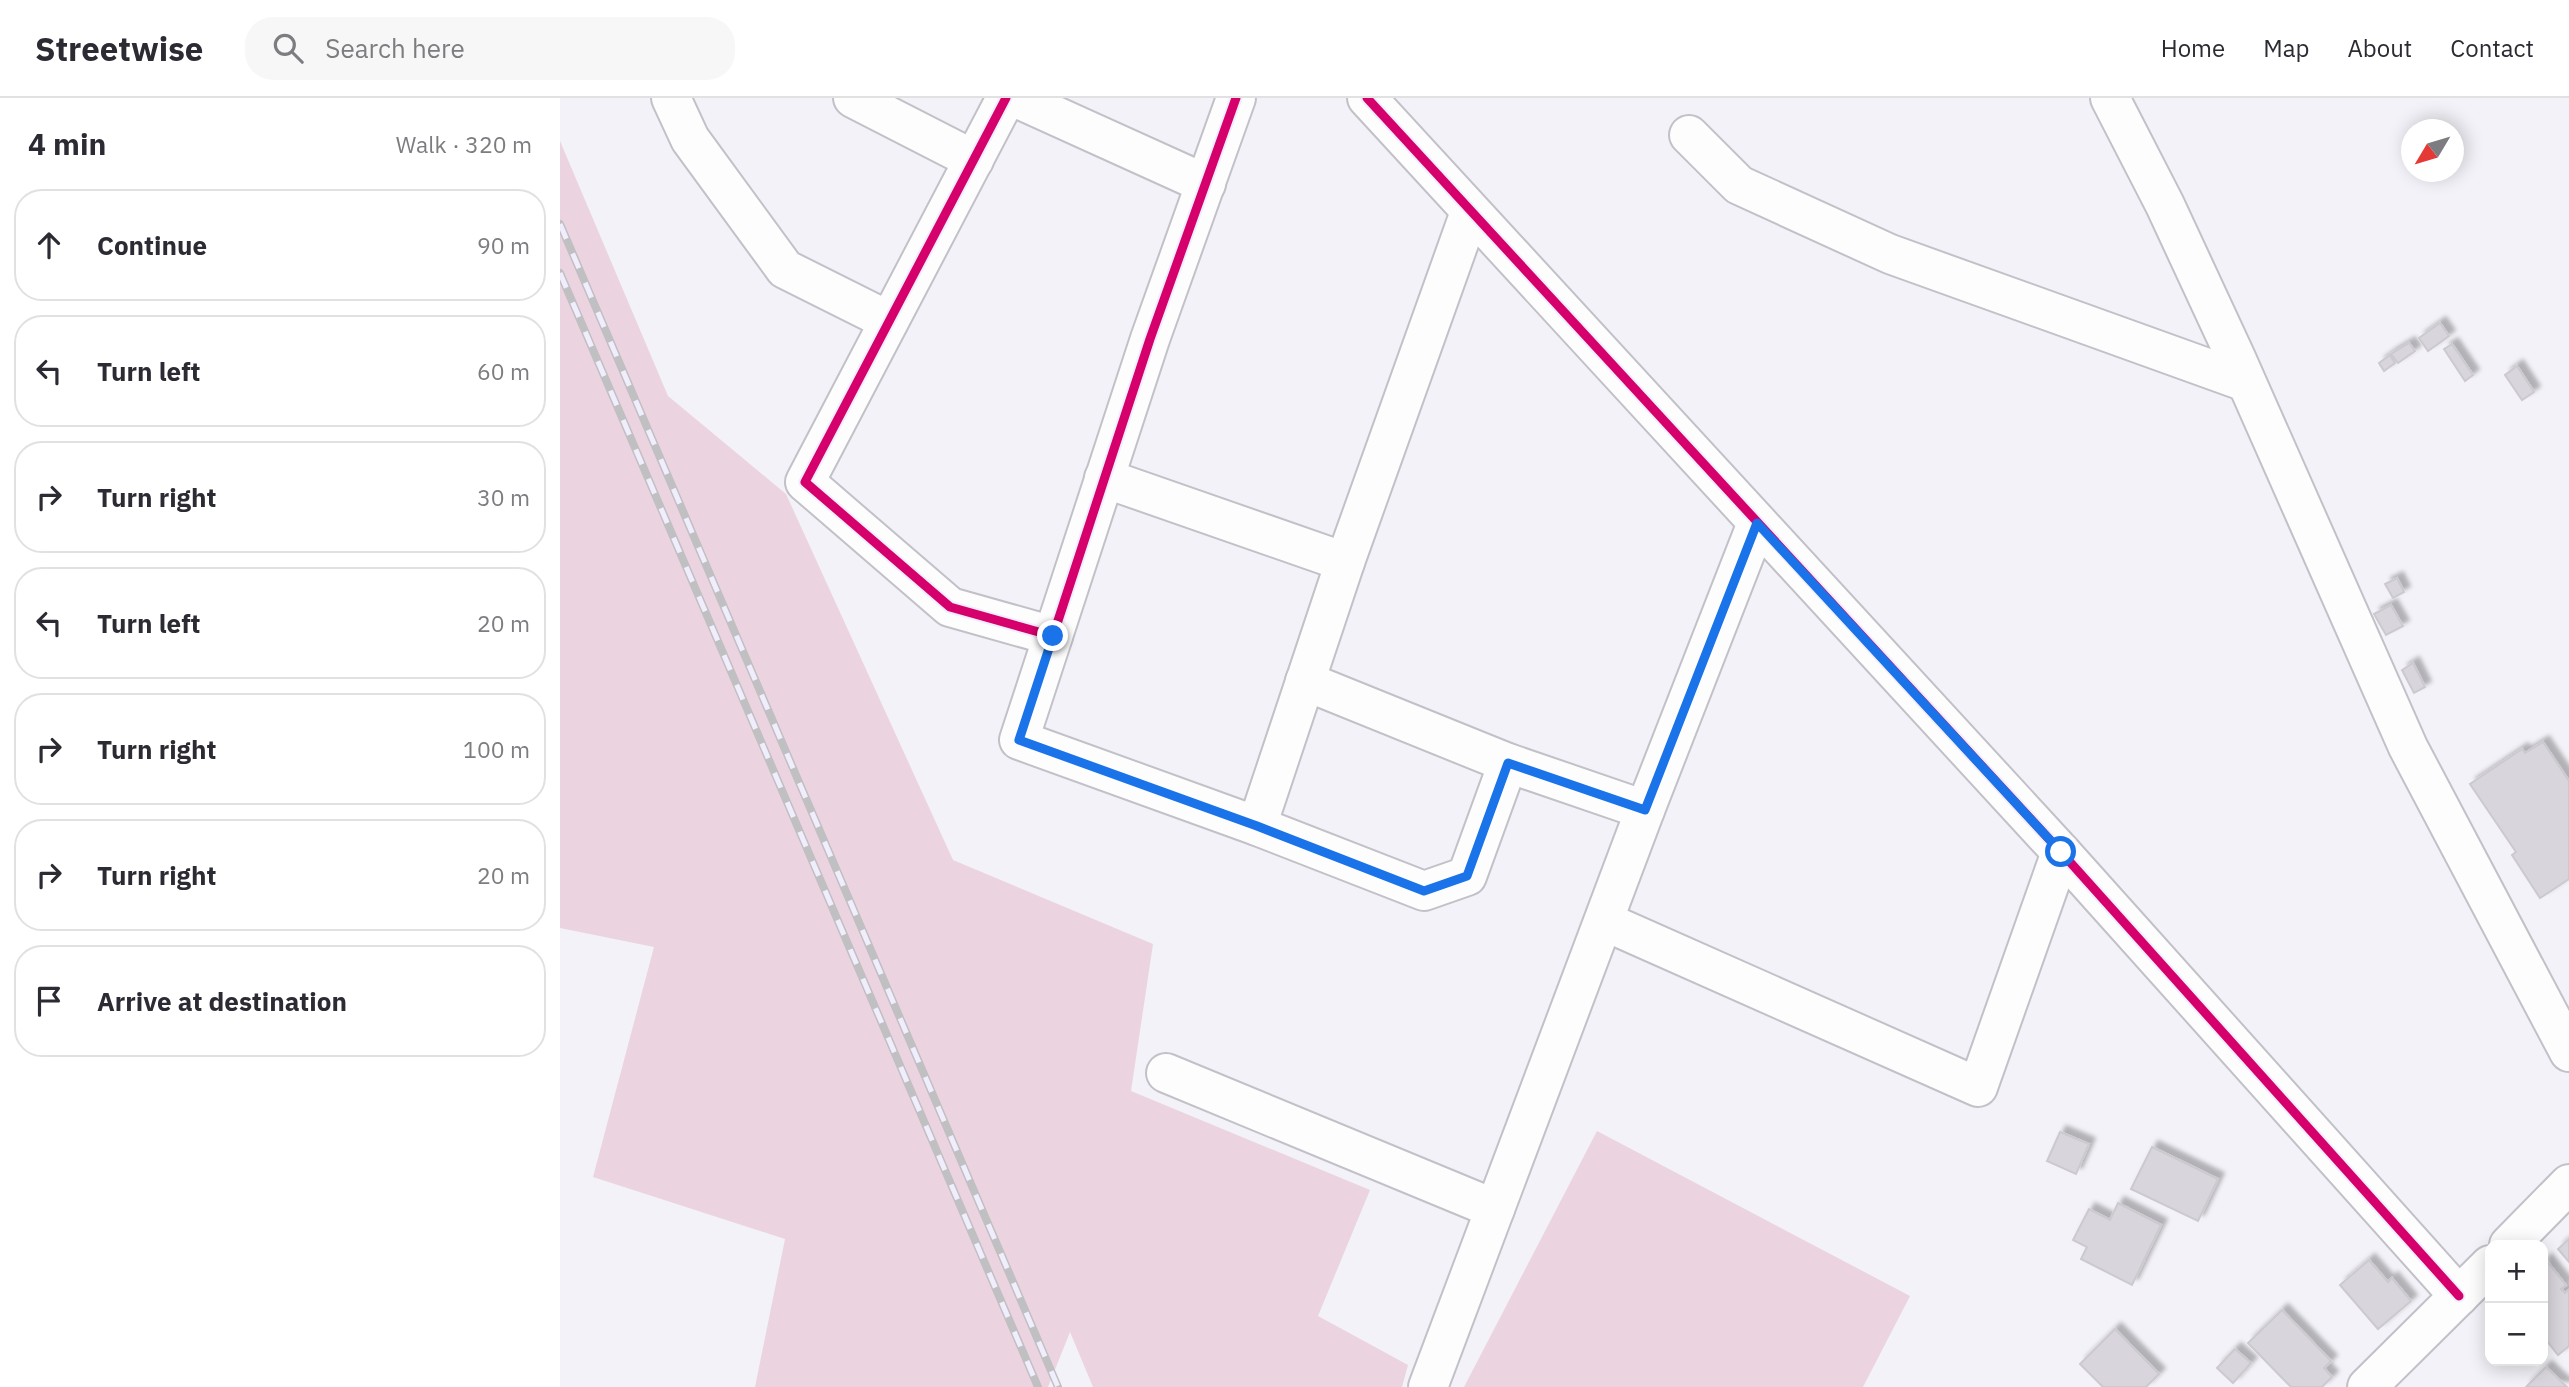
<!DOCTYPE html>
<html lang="en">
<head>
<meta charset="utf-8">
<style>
	:root { --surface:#fff; --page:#f7f7f7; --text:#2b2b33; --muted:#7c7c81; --line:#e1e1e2 }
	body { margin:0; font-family:"IBM Plex Sans",sans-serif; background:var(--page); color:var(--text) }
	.controls { position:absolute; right:21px; bottom:21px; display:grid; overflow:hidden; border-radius:14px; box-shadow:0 4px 18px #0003 }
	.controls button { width:63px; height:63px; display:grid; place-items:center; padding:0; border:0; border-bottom:2px solid var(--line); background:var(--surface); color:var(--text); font:35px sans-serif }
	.compass { position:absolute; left:1841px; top:21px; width:63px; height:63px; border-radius:50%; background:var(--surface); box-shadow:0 4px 18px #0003; rotate:232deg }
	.stop { position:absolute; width:21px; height:21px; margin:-16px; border:5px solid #1a73e8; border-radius:50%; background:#fff }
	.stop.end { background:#1a73e8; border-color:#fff; box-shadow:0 2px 7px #0008 }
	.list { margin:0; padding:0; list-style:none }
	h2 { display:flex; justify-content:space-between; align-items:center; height:91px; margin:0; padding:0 28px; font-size:30px }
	h2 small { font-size:23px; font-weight:400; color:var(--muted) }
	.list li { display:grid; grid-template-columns:46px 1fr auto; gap:21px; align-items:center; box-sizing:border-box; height:112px; margin:0 14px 14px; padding:0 14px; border:2px solid var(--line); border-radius:28px }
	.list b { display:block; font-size:26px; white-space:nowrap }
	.list em { font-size:23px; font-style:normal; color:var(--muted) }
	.icon { flex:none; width:38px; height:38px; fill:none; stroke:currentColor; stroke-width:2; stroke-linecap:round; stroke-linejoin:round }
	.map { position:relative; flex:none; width:2009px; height:1289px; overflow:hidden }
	header { display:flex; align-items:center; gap:42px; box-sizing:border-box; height:98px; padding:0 35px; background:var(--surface); border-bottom:2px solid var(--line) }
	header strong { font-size:33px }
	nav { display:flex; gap:38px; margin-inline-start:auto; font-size:24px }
	.search { width:490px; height:63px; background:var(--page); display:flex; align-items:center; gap:18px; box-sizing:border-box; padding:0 24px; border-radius:28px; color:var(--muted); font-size:26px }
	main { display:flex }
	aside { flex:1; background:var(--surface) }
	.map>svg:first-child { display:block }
	.green { fill:#ebd4e0 }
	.building { fill:#d9d5dc; stroke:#ccc9cf; stroke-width:2; filter:url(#shadow) }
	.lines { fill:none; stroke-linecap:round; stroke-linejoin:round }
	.minor-casing { stroke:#c2c1c8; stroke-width:42 }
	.minor { stroke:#fdfdfe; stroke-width:38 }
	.rail-casing { stroke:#c0bfc2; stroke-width:8 }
	.rail { stroke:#f0eefc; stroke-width:5; stroke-dasharray:16; stroke-linecap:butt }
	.cycleway-casing { stroke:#f0eefc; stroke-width:13 }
	.cycleway { stroke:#d6006c; stroke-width:9 }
	.route { stroke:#1a73e8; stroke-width:9 }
</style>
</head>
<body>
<header>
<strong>Streetwise</strong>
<div class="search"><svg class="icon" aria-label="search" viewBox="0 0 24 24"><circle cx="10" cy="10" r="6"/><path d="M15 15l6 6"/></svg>Search here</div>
<nav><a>Home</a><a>Map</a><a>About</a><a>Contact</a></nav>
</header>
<main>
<aside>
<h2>4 min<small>Walk · 320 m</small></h2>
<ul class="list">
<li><svg class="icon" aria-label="ahead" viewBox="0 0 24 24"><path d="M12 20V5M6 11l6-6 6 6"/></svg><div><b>Continue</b></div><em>90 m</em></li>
<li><svg class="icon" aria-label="left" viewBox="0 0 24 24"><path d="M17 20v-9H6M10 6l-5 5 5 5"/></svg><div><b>Turn left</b></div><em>60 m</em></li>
<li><svg class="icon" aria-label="right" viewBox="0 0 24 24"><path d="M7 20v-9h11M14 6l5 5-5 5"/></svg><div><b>Turn right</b></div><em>30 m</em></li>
<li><svg class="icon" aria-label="left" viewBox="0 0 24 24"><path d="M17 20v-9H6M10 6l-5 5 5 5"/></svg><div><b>Turn left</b></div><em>20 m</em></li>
<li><svg class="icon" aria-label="right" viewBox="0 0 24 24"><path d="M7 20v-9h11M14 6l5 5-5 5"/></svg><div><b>Turn right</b></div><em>100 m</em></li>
<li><svg class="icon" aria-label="right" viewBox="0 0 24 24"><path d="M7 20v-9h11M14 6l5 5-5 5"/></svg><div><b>Turn right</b></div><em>20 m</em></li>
<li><svg class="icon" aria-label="arrive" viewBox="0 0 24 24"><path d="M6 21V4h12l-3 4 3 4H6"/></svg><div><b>Arrive at destination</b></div></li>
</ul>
</aside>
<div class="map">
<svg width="2009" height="1289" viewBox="0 0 2009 1289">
	<defs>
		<filter id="shadow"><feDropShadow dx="6" dy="-6" stdDeviation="2" flood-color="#0004"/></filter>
	</defs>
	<rect width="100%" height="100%" fill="#f2f2f8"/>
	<g class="green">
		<path d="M0 43 108 298 226 396 393 762 593 846 571 993 810 1092 758 1218 848 1267 842 1289H533L510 1234 488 1289H195L225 1141 33 1079 94 849 0 830Z"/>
		<path d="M1037 1033 1350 1198 1303 1289H904Z"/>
	</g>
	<g class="building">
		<path d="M1880 225 1889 238 1868 253 1859 240Z"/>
		<path d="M1849 245 1855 253 1838 265 1831 256Z"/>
		<path d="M1892 246 1913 277 1905 283 1884 251Z"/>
		<path d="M1830 257 1835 265 1824 273 1819 265Z"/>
		<path d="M1957 268 1974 294 1962 302 1945 277Z"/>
		<path d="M1837 480 1844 494 1833 500 1825 486Z"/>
		<path d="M1831 507 1843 528 1826 537 1814 516Z"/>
		<path d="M1853 565 1865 589 1854 595 1842 572Z"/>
		<path d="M1983 644 2009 683V781L1980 800 1952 757 1956 754 1910 686 1962 651 1965 655Z"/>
		<path d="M1500 1034 1529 1046 1516 1076 1487 1063Z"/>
		<path d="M1592 1049 1658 1081 1638 1123 1571 1091Z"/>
		<path d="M1558 1105 1601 1127 1572 1187 1521 1161 1527 1149 1513 1142 1529 1111 1550 1122Z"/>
		<path d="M2009 1141V1164L1998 1151Z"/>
		<path d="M1809 1162 1828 1184 1832 1180 1851 1203 1818 1231 1780 1187Z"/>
		<path d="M1986 1162 2006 1187 2001 1191 2005 1195 2009 1192V1248L1998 1257 1983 1238V1165Z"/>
		<path d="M1722 1212 1771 1263 1764 1270 1772 1279 1762 1289H1731L1688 1245Z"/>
		<path d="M1555 1231 1599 1276 1586 1289H1543L1520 1266Z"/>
		<path d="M1675 1251 1691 1265 1673 1285 1657 1270Z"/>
		<path d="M1986 1269 2007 1289H1966Z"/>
	</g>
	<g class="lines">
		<g class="minor-casing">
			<g id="minor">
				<path d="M111 0 130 41 225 171 329 223"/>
				<path d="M293 0 414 62"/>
				<path d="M446 0 245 384 390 509 493 538 590 241 676 0"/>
				<path d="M456 0 646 86"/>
				<path d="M807 0 1501 754 1899 1198"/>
				<path d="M1550 0 1605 107 1676 260 1848 649 2009 954"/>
				<path d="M1129 37 1179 87 1330 156 1686 284"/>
				<path d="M544 380 785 464"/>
				<path d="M493 538 459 642 697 728 785 464 910 114"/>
				<path d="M948 665 1085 712"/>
				<path d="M697 728 864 793 907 778 948 665 745 583"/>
				<path d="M1044 823 1418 989 1501 754"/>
				<path d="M606 975 935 1111"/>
				<path d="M1949 1147 2009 1086"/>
				<path d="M868 1289 1085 712 1197 425"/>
				<path d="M1807 1289 1930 1167"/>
			</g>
		</g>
		<use href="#minor" class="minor"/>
		<g class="rail-casing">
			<g id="rail">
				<path d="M0 126 498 1289"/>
				<path d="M0 175 478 1289"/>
			</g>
		</g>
		<use href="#rail" class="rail"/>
		<g class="cycleway-casing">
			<g id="cycleway">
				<path d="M446 0 245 384 390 509 493 538 590 241 676 0"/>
				<path d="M807 0 1501 754 1899 1198"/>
			</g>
		</g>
		<use href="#cycleway" class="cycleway"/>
	</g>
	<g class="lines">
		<path class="route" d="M493 538 459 642 697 728 864 793 907 778 948 665 1085 712 1197 425 1501 754"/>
	</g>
</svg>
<div class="controls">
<button>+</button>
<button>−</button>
</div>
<svg class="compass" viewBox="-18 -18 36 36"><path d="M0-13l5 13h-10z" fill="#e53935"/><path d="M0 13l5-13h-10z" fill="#7c7c81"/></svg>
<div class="stop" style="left:1501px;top:754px"></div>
<div class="stop end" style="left:493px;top:538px"></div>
</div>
</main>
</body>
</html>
